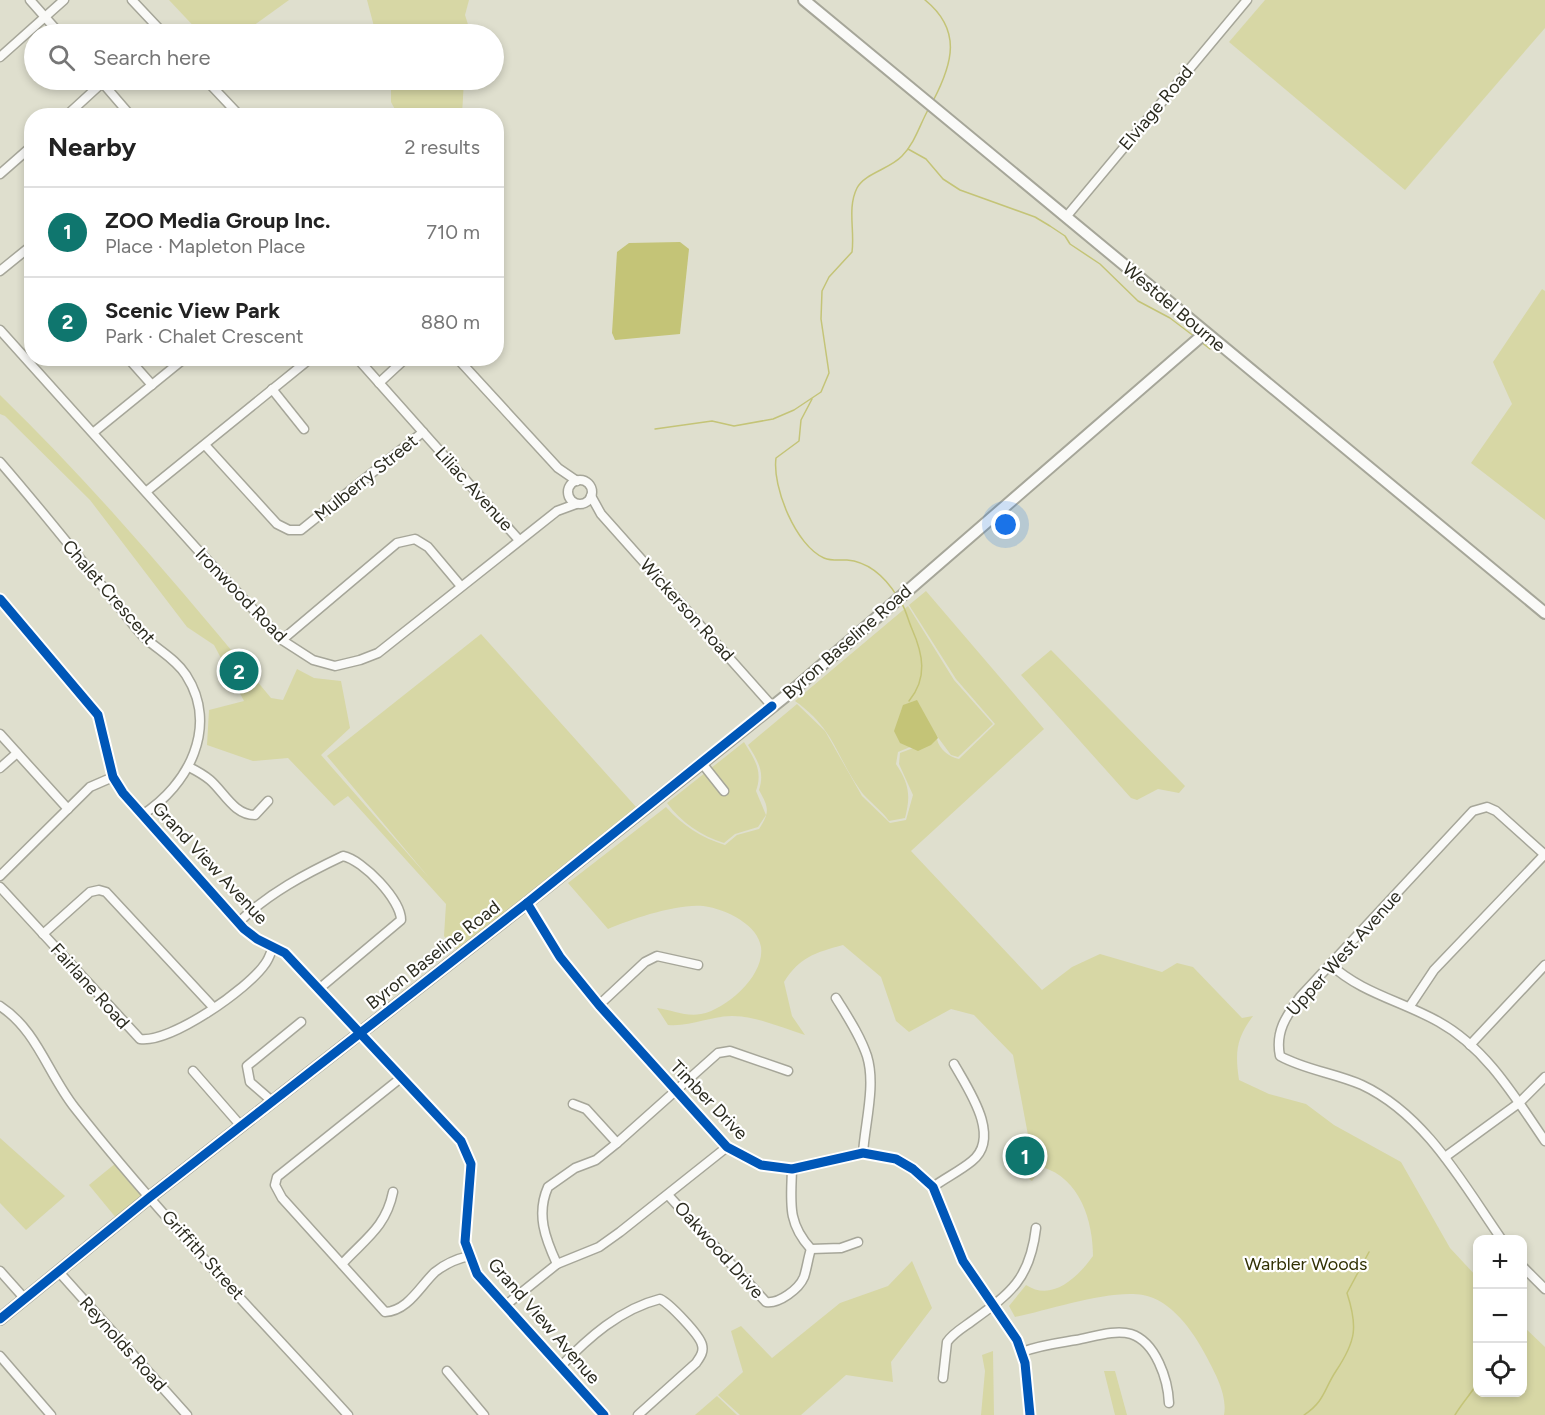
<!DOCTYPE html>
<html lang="en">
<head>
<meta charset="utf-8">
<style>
	:root { --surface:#fff; --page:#f2f2f2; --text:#222; --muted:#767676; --line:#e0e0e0; --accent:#0f766e }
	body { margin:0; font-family:Figtree,sans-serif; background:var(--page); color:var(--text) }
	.controls { position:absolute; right:18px; bottom:18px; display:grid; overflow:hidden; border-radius:12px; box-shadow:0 3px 9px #0003 }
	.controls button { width:54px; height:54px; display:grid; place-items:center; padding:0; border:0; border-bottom:2px solid var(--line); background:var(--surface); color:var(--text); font:30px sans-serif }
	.you { position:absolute; left:1006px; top:525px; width:21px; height:21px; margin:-15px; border:4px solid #fff; border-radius:50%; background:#1a73e8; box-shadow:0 0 0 9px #1a73e833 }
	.badge { display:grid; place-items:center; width:39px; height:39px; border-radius:50%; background:var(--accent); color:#fff; font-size:20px; font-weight:700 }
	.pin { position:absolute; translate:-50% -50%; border:3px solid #fff; box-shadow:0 2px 6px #0006 }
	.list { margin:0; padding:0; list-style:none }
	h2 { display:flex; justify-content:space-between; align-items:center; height:78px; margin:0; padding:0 24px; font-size:26px }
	h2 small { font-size:20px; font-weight:400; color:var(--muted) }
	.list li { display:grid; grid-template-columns:39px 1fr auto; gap:18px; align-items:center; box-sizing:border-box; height:90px; padding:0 24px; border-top:2px solid var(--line) }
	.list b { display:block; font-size:22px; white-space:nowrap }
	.list p { margin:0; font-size:20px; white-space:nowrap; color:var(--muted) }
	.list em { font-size:20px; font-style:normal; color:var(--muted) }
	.icon { flex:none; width:33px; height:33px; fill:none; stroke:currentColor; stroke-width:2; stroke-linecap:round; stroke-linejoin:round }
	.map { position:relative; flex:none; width:1545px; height:1415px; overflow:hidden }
	.search { position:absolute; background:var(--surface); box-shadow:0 3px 9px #0003; left:24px; top:24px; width:480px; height:66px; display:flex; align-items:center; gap:15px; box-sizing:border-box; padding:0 21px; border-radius:33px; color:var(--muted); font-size:22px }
	.panel { position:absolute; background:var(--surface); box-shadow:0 3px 9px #0003; left:24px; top:108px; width:480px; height:258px; border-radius:24px }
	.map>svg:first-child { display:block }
	.green { fill:#d7d7a5 }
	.water { fill:#c4c477 }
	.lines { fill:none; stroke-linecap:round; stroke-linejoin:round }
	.stream { stroke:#c4c477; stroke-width:1.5 }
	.minor-casing { stroke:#a6a699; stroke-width:11 }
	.major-casing { stroke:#a6a699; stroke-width:14 }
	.minor { stroke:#fafaf8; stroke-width:8 }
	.major { stroke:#fafaf8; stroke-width:10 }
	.cycleway-casing { stroke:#fff; stroke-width:13 }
	.cycleway { stroke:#0057b8; stroke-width:9 }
	.labels { text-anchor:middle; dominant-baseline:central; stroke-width:4.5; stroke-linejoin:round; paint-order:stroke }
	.street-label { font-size:18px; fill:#2b2b1f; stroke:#fff }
	.park-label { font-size:18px; fill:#313003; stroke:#fff }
</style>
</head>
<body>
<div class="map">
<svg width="1545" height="1415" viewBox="0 0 1545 1415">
	<rect width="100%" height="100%" fill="#dfdfce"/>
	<g class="green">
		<path d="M169 0H289L242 34H201Z"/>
		<path d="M367 0H469L465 15 471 34H376Z"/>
		<path d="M1265 0H1545V28L1405 190 1229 42Z"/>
		<path d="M391 80H464L462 115H398L391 102Z"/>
		<path d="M1542 289 1545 291V520L1471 463 1512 404 1493 362Z"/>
		<path d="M0 395C98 490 184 593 271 698L283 700 297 669 314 678 341 681 350 728 321 755 430 879 327 756 481 634 637 808 457 950 444 936 446 904 348 796 334 806 288 758 253 761 207 745 209 710 244 701 214 645 187 627 90 500 5 416 0 414Z"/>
		<path d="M926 591 1044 729 911 851 1042 990 1072 967 1100 954 1162 972 1177 963 1193 967 1242 1018 1253 1016C1236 1039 1235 1052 1239 1080L1269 1094 1306 1104 1334 1125 1401 1162 1450 1248 1477 1277 1478 1392H1522L1523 1326 1545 1347V1415H1224C1228 1395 1214 1371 1205 1354 1193 1331 1171 1300 1143 1295 1110 1289 1049 1310 1015 1317L1009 1306 1026 1285C1052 1302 1077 1278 1093 1256 1093 1221 1080 1178 1042 1167L1032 1181 1002 1159 1019 1147 1028 1135 1013 1055 974 1015 951 1009 909 1032 896 1021 881 977 843 945C814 953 800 957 784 982L792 1016 805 1035C782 1028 757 1016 732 1016 711 1016 690 1027 668 1025L657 1008C672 1010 686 1017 701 1014 727 1009 765 975 761 947 758 925 728 911 709 907 683 901 632 919 608 929L568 883 666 807C682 825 702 838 725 845L737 835 759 829C770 812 769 808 759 790 765 772 758 761 748 745L797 704 825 731 862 796 890 823 906 820 913 795 899 764 900 753 937 739C939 749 949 757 959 759L995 724 956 679 909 605Z"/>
		<path d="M908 606 954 680 993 724 958 757 951 755 937 736 898 752 896 764C909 784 911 795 905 818L889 821C882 811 871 803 863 794 836 758 836 730 795 701Z"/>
		<path d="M1051 650 1185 786 1179 793 1158 789 1137 800 1131 798 1021 675Z"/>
		<path d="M744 742C755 760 763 771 756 791L766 815 758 827 735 834 724 843C701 836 681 822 667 803Z"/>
		<path d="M0 1138 65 1196 26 1230 0 1203Z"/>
		<path d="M116 1163 143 1197 117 1219 89 1185Z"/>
		<path d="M912 1261 932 1308 891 1362 893 1382 846 1375 801 1415H740L718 1395 743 1372 731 1331 741 1326 772 1358 840 1303 888 1286Z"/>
		<path d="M993 1351 994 1415H981L985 1371 982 1355Z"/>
		<path d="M1104 1371H1115L1127 1415H1115Z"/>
		<path d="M717 1396 737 1415H695Z"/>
	</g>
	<g class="water">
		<path d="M680 242 689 249 680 334 615 340 612 333 617 252 629 243Z"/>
		<path d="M917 700 938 738 931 745 918 751 900 743 894 731 903 705Z"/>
	</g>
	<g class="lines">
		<g class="stream">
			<path d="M925 0C962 30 953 63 933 101"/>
			<path d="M908 149 926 159 943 179 960 190 1035 217 1050 226 1065 236 1070 244 1100 264 1138 301 1170 318 1195 337"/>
			<path d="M1201 342 1210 349"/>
			<path d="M812 399 801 420 799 441 776 458C772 487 796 546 824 558 831 561 839 560 847 560 870 562 885 577 897 596"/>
			<path d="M655 429 712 421 734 426 773 419 794 410 821 392 829 373 821 319 822 291 829 277 852 252C855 231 847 208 857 188 865 173 890 169 902 156 915 143 920 124 929 108"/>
			<path d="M901 602C906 610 908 620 912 629 923 654 928 678 909 701"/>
			<path d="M1304 1415C1325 1401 1324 1389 1336 1371 1356 1341 1358 1327 1347 1293L1369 1252"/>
			<path d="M1455 1415C1462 1403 1471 1394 1478 1382"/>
		</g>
		<g class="minor-casing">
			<g id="minor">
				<path d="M30 0 60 34"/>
				<path d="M132 0 164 34"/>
				<path d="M0 57 64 0"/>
				<path d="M100 80 131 116"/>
				<path d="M206 80 240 116"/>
				<path d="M66 116 102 83"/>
				<path d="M0 174 32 146"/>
				<path d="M1066 217 1247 0"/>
				<path d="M0 271 32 245"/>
				<path d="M0 330 196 548 282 640 313 660 335 666 360 660 378 653 557 511 576 504"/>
				<path d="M128 358 152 385"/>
				<path d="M357 358 519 540"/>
				<path d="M457 358 558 468 577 481"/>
				<path d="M379 383 406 358"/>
				<path d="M272 389 304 429"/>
				<path d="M94 432 185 358"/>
				<path d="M205 445 277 524 289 530H301L423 432"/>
				<path d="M0 462C40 508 78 556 116 603 125 614 133 625 142 635 156 649 175 658 186 675 219 726 189 785 142 815"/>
				<circle cx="580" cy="492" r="12"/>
				<path d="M147 491 311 358"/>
				<path d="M591 496 601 514 772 706"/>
				<path d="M0 599 98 715 113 777 123 793 244 929 257 939 285 953 461 1141 471 1164 465 1242 477 1274 604 1415"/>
				<path d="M282 640 397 543 415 539 428 547 460 585"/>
				<path d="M0 734 68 809"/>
				<path d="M701 762 724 791"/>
				<path d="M189 767C197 771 204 775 210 780 224 792 234 815 255 815L268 801"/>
				<path d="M0 768 17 753"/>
				<path d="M0 876 90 787 113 777"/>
				<path d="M0 887 140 1039C171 1043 248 989 265 964 269 959 271 952 273 947"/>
				<path d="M527 903 560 957 599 1005 727 1147 761 1165 792 1169 863 1153 896 1159 913 1169 933 1187 963 1261 1017 1340 1025 1363 1030 1415"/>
				<path d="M239 922C269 893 305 874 343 856 363 860 401 900 401 920L320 988"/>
				<path d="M43 934 90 892 99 890 106 892 213 1007"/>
				<path d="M1330 964C1361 993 1402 1001 1439 1022 1486 1048 1515 1097 1545 1141"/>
				<path d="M836 998C847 1016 860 1035 867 1056 876 1085 865 1123 863 1153"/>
				<path d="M599 1005 645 962 657 956 698 965"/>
				<path d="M0 1006C37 1030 48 1074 75 1108 159 1215 256 1314 348 1415"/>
				<path d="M1410 1006 1434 970 1545 854"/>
				<path d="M1470 1045 1545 965"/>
				<path d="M193 1071 241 1126"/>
				<path d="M402 1077 277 1177 275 1185 282 1198 385 1312C408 1311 420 1286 435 1272 445 1264 456 1259 469 1256"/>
				<path d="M273 1102 250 1082 247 1066 301 1022"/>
				<path d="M573 1104 586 1109 617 1143"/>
				<path d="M1445 1157 1519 1103 1545 1077"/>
				<path d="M792 1169C791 1203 787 1223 811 1249L841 1248 858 1242"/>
				<path d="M933 1187C945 1178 960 1171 972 1161 1002 1137 968 1089 954 1064"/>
				<path d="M668 1195 766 1302C779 1304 799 1289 804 1277 807 1268 808 1258 811 1249"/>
				<path d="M1502 1240C1463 1184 1426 1115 1362 1085 1335 1073 1305 1070 1280 1056 1275 1032 1286 1016 1300 997L1473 811 1487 807 1496 811 1545 855"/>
				<path d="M342 1264C365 1239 386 1227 393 1192"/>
				<path d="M557 1264C545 1238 536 1214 548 1187L575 1168 596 1160 617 1143 718 1053 730 1051 788 1071"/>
				<path d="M1522 1266 1545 1289"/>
				<path d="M0 1271 25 1299"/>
				<path d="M59 1272 187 1415"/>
				<path d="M506 1305 557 1264 599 1247 620 1232 727 1147"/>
				<path d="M1022 1352C1040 1345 1058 1343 1076 1340 1093 1337 1115 1329 1131 1334 1156 1342 1168 1380 1169 1403"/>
				<path d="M0 1356 51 1415"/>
				<path d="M560 1367C588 1338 620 1309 660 1299 669 1303 700 1335 702 1345 704 1352 700 1357 696 1363L638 1415"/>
				<path d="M447 1371 484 1415"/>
				<path d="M943 1378 947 1342C953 1333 964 1327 972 1321 1011 1293 1030 1279 1036 1228"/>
			</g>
		</g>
		<g class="major-casing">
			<g id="major">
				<path d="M804 0 1545 613"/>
				<path d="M0 1319 150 1197 527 903 792 691 1205 333"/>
			</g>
		</g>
		<use href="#minor" class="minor"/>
		<use href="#major" class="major"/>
		<g class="cycleway-casing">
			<g id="cycleway">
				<path d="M0 599 98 715 113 777 123 793 244 929 257 939 285 953 461 1141 471 1164 465 1242 477 1274 604 1415"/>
				<path d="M527 903 560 957 599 1005 727 1147 761 1165 792 1169 863 1153 896 1159 913 1169 933 1187 963 1261 1017 1340 1025 1363 1030 1415"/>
				<path d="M0 1319 150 1197 527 903 772 706"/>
			</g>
		</g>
		<use href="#cycleway" class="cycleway"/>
	</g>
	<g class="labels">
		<g class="street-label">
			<text transform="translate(1156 108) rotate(-50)">Elviage Road</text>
			<text transform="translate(1174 307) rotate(40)">Westdel Bourne</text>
			<text transform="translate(366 478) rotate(-39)">Mulberry Street</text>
			<text transform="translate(474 489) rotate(48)">Liliac Avenue</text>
			<text transform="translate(109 592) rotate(49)">Chalet Crescent</text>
			<text transform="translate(241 595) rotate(46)">Ironwood Road</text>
			<text transform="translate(687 610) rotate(48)">Wickerson Road</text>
			<text transform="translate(847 642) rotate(-41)">Byron Baseline Road</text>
			<text transform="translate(210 863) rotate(47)">Grand View Avenue</text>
			<text transform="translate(1344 953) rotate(-48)">Upper West Avenue</text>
			<text transform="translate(433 955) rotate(-38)">Byron Baseline Road</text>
			<text transform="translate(90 986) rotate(48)">Fairlane Road</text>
			<text transform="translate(709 1100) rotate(46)">Timber Drive</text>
			<text transform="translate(719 1250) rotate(48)">Oakwood Drive</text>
			<text transform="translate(203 1255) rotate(48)">Griffith Street</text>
			<text transform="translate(544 1321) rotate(49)">Grand View Avenue</text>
			<text transform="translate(123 1344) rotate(48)">Reynolds Road</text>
		</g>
		<g class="park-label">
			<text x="1306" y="1264">Warbler Woods</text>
		</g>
	</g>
</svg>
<div class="controls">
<button>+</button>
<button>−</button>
<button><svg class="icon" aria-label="locate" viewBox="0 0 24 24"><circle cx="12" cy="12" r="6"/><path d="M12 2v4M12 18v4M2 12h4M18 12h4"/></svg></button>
</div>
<div class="you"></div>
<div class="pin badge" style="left:1025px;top:1156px">1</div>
<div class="pin badge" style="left:239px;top:671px">2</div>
<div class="search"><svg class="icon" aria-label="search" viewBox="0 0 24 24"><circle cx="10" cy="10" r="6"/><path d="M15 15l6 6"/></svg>Search here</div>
<section class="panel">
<h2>Nearby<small>2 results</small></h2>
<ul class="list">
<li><span class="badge">1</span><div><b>ZOO Media Group Inc.</b><p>Place · Mapleton Place</p></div><em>710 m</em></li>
<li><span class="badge">2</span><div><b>Scenic View Park</b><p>Park · Chalet Crescent</p></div><em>880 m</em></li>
</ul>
</section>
</div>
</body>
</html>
